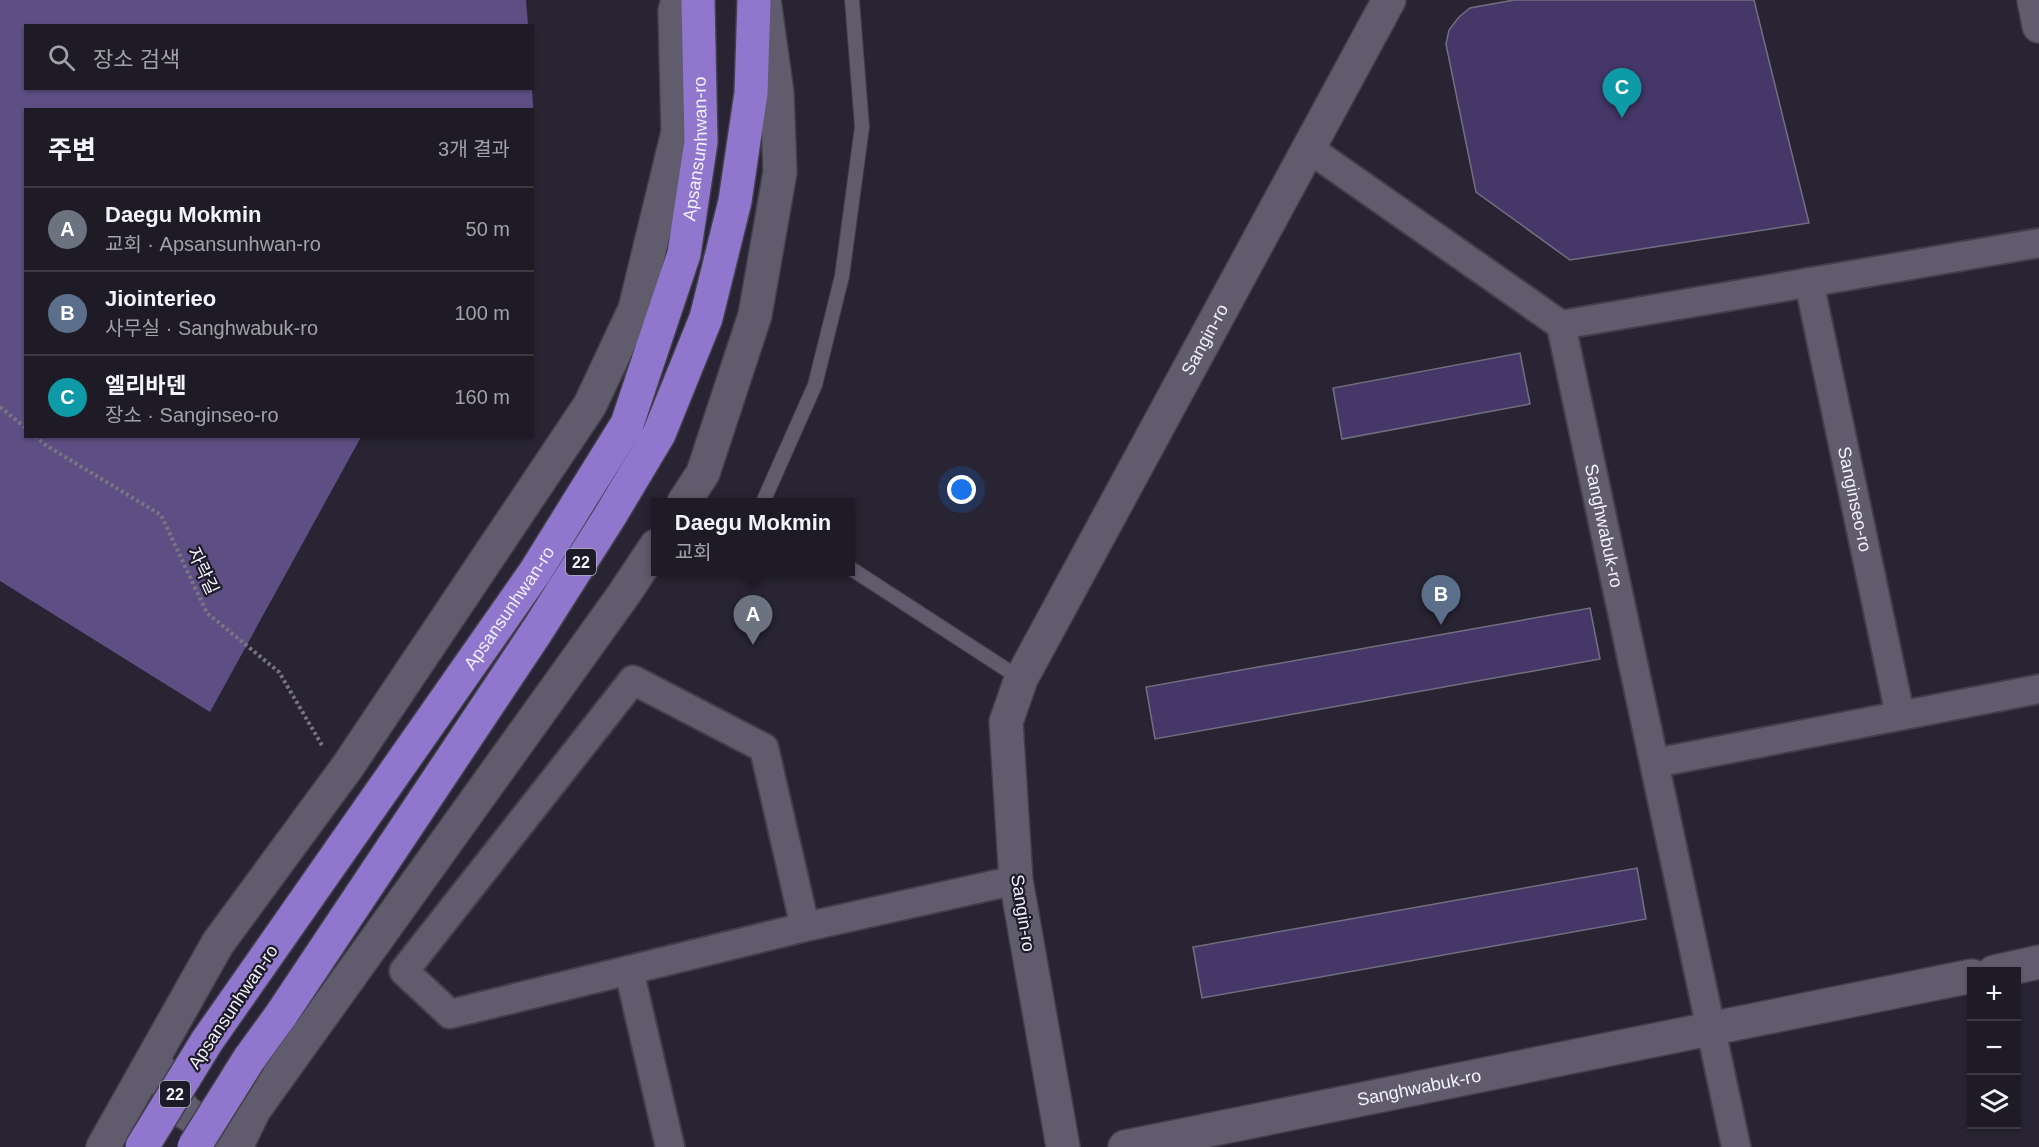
<!DOCTYPE html>
<html lang="ko">
<head>
<meta charset="utf-8">
<style>
	:root { --surface:#1e1b26; --page:#2b2832; --text:#f1f3f6; --muted:#a1a1a7; --line:#3c3943; --accent:#5fd56b }
	body { margin:0; font-family:Arial,"Noto Sans KR",sans-serif; background:var(--page); color:var(--text) }
	.controls { position:absolute; right:18px; bottom:18px; display:grid; overflow:hidden; border-radius:0px; box-shadow:0 2px 4px #0004 }
	.controls button { width:54px; height:54px; display:grid; place-items:center; padding:0; border:0; border-bottom:2px solid var(--line); background:var(--surface); color:var(--text); font:30px sans-serif }
	.you { position:absolute; left:962px; top:490px; width:21px; height:21px; margin:-15px; border:4px solid #fff; border-radius:50%; background:#1a73e8; box-shadow:0 0 0 9px #1a73e833 }
	.badge { display:grid; place-items:center; width:39px; height:39px; border-radius:50%; background:var(--accent); color:#fff; font-size:20px; font-weight:700 }
	.pin { position:absolute; translate:-50% -50px; filter:drop-shadow(0 2px 3px #0008) }
	.pin::after { content:''; position:absolute; top:32px; width:21px; height:18px; background:inherit; clip-path:polygon(0 0,100% 0,50% 100%) }
	.popup { position:absolute; left:651px; top:498px; width:204px; height:78px; box-sizing:border-box; display:grid; place-content:center; border-radius:0px; background:var(--surface); filter:drop-shadow(0 2px 4px #0005); font-size:20px; white-space:nowrap; color:var(--muted) }
	.popup b { font-size:22px; color:var(--text) }
	.popup::after { content:''; position:absolute; left:50%; top:100%; margin-left:-12px; border:12px solid transparent; border-top-color:var(--surface) }
	.list { margin:0; padding:0; list-style:none }
	h2 { display:flex; justify-content:space-between; align-items:center; height:78px; margin:0; padding:0 24px; font-size:26px }
	h2 small { font-size:20px; font-weight:400; color:var(--muted) }
	.list li { display:grid; grid-template-columns:39px 1fr auto; gap:18px; align-items:center; box-sizing:border-box; height:84px; padding:0 24px; border-top:2px solid var(--line) }
	.list b { display:block; font-size:22px; white-space:nowrap }
	.list p { margin:0; font-size:20px; white-space:nowrap; color:var(--muted) }
	.list em { font-size:20px; font-style:normal; color:var(--muted) }
	.icon { flex:none; width:33px; height:33px; fill:none; stroke:currentColor; stroke-width:2; stroke-linecap:round; stroke-linejoin:round }
	.map { position:relative; flex:none; width:2039px; height:1147px; overflow:hidden }
	.search { position:absolute; background:var(--surface); box-shadow:0 2px 4px #0004; left:24px; top:24px; width:510px; height:66px; display:flex; align-items:center; gap:15px; box-sizing:border-box; padding:0 21px; border-radius:0px; color:var(--muted); font-size:22px }
	.panel { position:absolute; background:var(--surface); box-shadow:0 2px 4px #0004; left:24px; top:108px; width:510px; height:330px; border-radius:0px }
	.map>svg:first-child { display:block }
	.forest { fill:#5d4f83 }
	.building { fill:#453768; stroke:#726f80; stroke-width:1.5 }
	.lines { fill:none; stroke-linecap:round; stroke-linejoin:round }
	.service-casing { stroke:#423f4b; stroke-width:16 }
	.minor-casing { stroke:#423f4b; stroke-width:32 }
	.tertiary-casing { stroke:#423f4b; stroke-width:36 }
	.secondary-casing { stroke:#423f4b; stroke-width:36 }
	.trunk-casing { stroke:#423f4b; stroke-width:36 }
	.path { stroke:#787582; stroke-width:4; stroke-dasharray:3 3; stroke-linecap:butt }
	.service { stroke:#605c6d; stroke-width:14 }
	.minor { stroke:#605c6d; stroke-width:28 }
	.tertiary { stroke:#605c6d; stroke-width:33 }
	.secondary { stroke:#605c6d; stroke-width:33 }
	.trunk { stroke:#9077cd; stroke-width:33 }
	.trunk-bridge-casing { stroke:#423f4b; stroke-width:36; stroke-linecap:butt }
	.trunk-bridge { stroke:#9077cd; stroke-width:33 }
	.labels { text-anchor:middle; dominant-baseline:central; stroke-width:4.5; stroke-linejoin:round; paint-order:stroke }
	.shield { fill:#1e1b29; stroke:#b2b0bb; stroke-width:1.5 }
	.shield-label { font-size:16px; font-weight:bold; fill:#f2f0fa }
	.street-label { font-size:18px; fill:#f2f0fa; stroke:#1e1b29 }
</style>
</head>
<body>
<div class="map">
<svg width="2039" height="1147" viewBox="0 0 2039 1147">
	<rect width="100%" height="100%" fill="#282433"/>
	<path class="forest" d="M0 0H526L528 25 26 26V88L532 89 534 122 533 126 532 110H26V436L361 437 210 712 0 581Z"/>
	<g class="building">
		<path d="M1514 0H1754L1809 223 1570 260 1476 192 1446 44 1449 30 1459 17 1470 8Z"/>
		<path d="M1520 353 1530 404 1342 439 1333 388Z"/>
		<path d="M1590 608 1600 659 1155 739 1146 687Z"/>
		<path d="M1637 868 1646 919 1202 998 1193 947Z"/>
	</g>
	<g class="lines">
		<g class="service-casing">
			<g id="service">
				<path d="M763 502 815 385 842 276 862 127 852 0"/>
				<path d="M850 568 1021 679"/>
			</g>
		</g>
		<g class="minor-casing">
			<g id="minor">
				<path id="s1" d="M1308 148 1561 325 1736 1147"/>
				<path id="s2" d="M1809 282 1900 715"/>
				<path d="M1561 325 2039 243"/>
				<path d="M1655 763 2039 689"/>
				<path d="M805 927 450 1014 404 971 633 680 764 748 805 927 1016 880"/>
				<path d="M629 970 670 1147"/>
			</g>
		</g>
		<g class="tertiary-casing">
			<g id="tertiary">
				<path d="M2034 0 2039 26"/>
				<path d="M684 502 703 473 755 315 780 172 777 93 764 0"/>
				<path d="M1994 972 2039 962"/>
				<path d="M161 1071 162 1078 185 1112 221 1135 232 1132"/>
				<path d="M103 1147 218 943 348 766 590 405 635 309 678 132 675 11 678 0"/>
				<path d="M236 1147 254 1110 624 594 656 546"/>
				<path id="s3" d="M1125 1147 1972 976"/>
			</g>
		</g>
		<g class="secondary-casing">
			<g id="secondary">
				<path id="s4" d="M1063 1147 1016 880 1006 722 1021 679 1389 0"/>
			</g>
		</g>
		<g class="trunk-casing">
			<g id="trunk">
				<path id="s5" d="M207 1041 535 572 627 424 684 254 701 142 698 0"/>
				<path d="M249 1059 281 1015 537 631 610 516 659 434 706 318 735 201 751 93 754 0"/>
			</g>
		</g>
		<g class="path">
			<path d="M0 407 26 428"/>
			<path d="M35 436 47 446 161 515 207 613 279 672 323 747"/>
		</g>
		<use href="#service" class="service"/>
		<use href="#minor" class="minor"/>
		<use href="#tertiary" class="tertiary"/>
		<use href="#secondary" class="secondary"/>
		<use href="#trunk" class="trunk"/>
		<g class="trunk-bridge-casing">
			<g id="trunk-bridge">
				<path d="M142 1147 207 1041"/>
				<path d="M194 1147 249 1059"/>
			</g>
		</g>
		<use href="#trunk-bridge" class="trunk-bridge"/>
	</g>
	<g class="labels">
		<g class="shield">
			<rect x="566" y="549" width="30" height="26" rx="4.5"/>
			<rect x="160" y="1081" width="30" height="26" rx="4.5"/>
		</g>
		<g class="shield-label">
			<text x="581" y="562">22</text>
			<text x="175" y="1094">22</text>
		</g>
		<g class="street-label">
			<text stroke="none"><textPath href="#s5" startOffset="1032">Apsansunhwan-ro</textPath></text>
			<text stroke="none"><textPath href="#s4" startOffset="861">Sangin-ro</textPath></text>
			<text stroke="none"><textPath href="#s2" startOffset="222">Sanginseo-ro</textPath></text>
			<text stroke="none"><textPath href="#s1" startOffset="514">Sanghwabuk-ro</textPath></text>
			<text transform="translate(203 571) rotate(65)">자락길</text>
			<text stroke="none"><textPath href="#s5" startOffset="528">Apsansunhwan-ro</textPath></text>
			<text transform="translate(1023 913) rotate(81)">Sangin-ro</text>
			<text transform="translate(233 1007) rotate(-56)">Apsansunhwan-ro</text>
			<text stroke="none"><textPath href="#s3" startOffset="300">Sanghwabuk-ro</textPath></text>
		</g>
	</g>
</svg>
<div class="controls">
<button>+</button>
<button>−</button>
<button><svg class="icon" aria-label="layers" viewBox="0 0 24 24"><path d="M12 4l9 5-9 5-9-5zM3 14l9 5 9-5"/></svg></button>
</div>
<div class="you"></div>
<div class="pin badge" style="left:753px;top:645px;background:#6b7280">A</div>
<div class="popup"><b>Daegu Mokmin</b>교회</div>
<div class="pin badge" style="left:1441px;top:625px;background:#5c6f8a">B</div>
<div class="pin badge" style="left:1622px;top:118px;background:#0f9aa8">C</div>
<div class="search"><svg class="icon" aria-label="search" viewBox="0 0 24 24"><circle cx="10" cy="10" r="6"/><path d="M15 15l6 6"/></svg>장소 검색</div>
<section class="panel">
<h2>주변<small>3개 결과</small></h2>
<ul class="list">
<li><span class="badge" style="background:#6b7280">A</span><div><b>Daegu Mokmin</b><p>교회 · Apsansunhwan-ro</p></div><em>50 m</em></li>
<li><span class="badge" style="background:#5c6f8a">B</span><div><b>Jiointerieo</b><p>사무실 · Sanghwabuk-ro</p></div><em>100 m</em></li>
<li><span class="badge" style="background:#0f9aa8">C</span><div><b>엘리바덴</b><p>장소 · Sanginseo-ro</p></div><em>160 m</em></li>
</ul>
</section>
</div>
</body>
</html>
